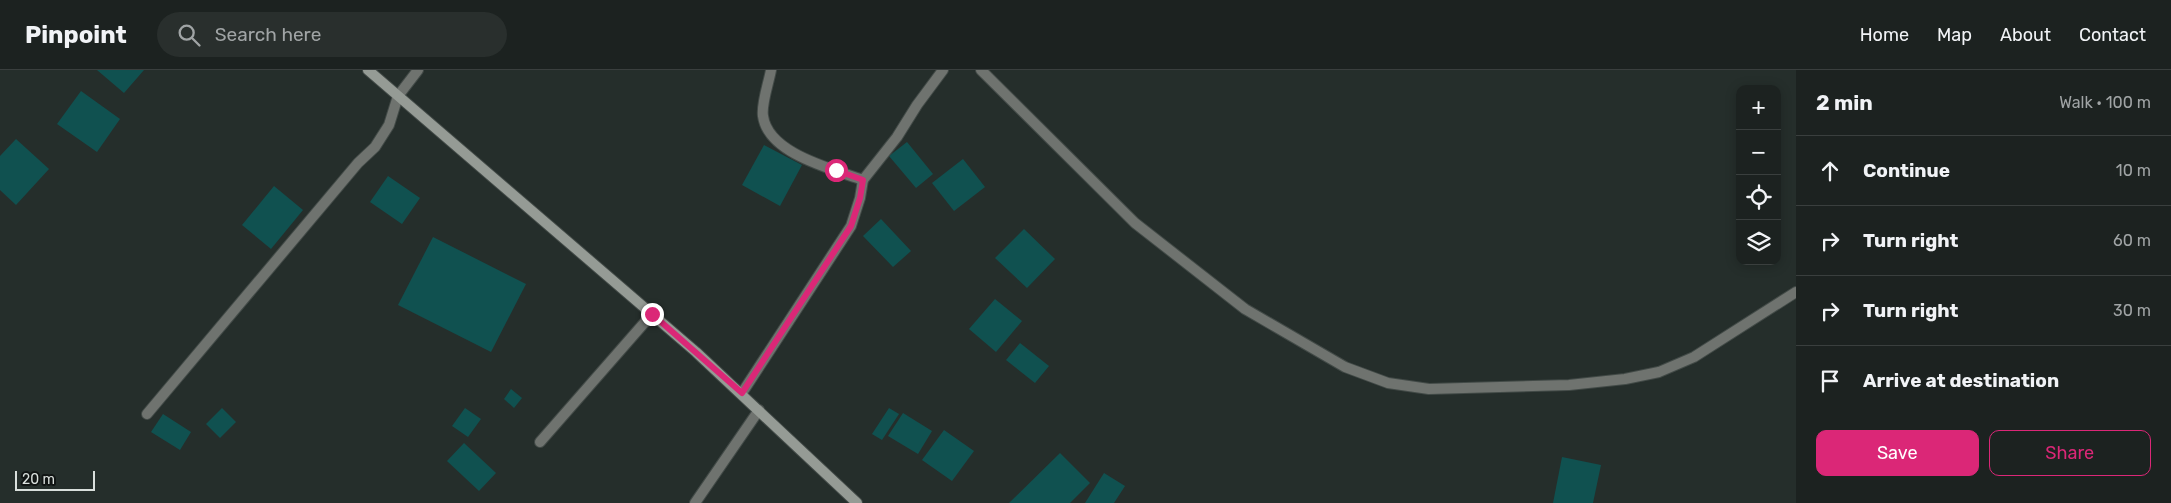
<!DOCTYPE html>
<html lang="en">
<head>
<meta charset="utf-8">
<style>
	:root { --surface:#1c2220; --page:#292f2d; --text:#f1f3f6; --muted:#a0a4a5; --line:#3a3f3e; --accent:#db2777 }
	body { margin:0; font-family:Rubik,sans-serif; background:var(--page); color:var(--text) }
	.controls { position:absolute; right:15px; top:15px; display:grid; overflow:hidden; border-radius:10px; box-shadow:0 2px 12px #0003 }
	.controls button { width:45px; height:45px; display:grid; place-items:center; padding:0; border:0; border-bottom:1px solid var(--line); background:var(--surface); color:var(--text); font:25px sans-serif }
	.scale { position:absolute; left:15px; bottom:12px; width:80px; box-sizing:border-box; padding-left:5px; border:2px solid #d9dfdc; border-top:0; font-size:14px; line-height:18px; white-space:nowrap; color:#d9dfdc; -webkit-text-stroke:4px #111514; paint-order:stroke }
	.stop { position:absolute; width:15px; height:15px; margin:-11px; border:4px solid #db2777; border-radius:50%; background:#fff }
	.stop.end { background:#db2777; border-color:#fff; box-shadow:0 1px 5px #0008 }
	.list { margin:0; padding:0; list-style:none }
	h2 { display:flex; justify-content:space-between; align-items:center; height:65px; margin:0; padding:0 20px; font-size:21px }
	h2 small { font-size:16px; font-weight:400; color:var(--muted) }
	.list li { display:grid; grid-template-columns:32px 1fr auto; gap:15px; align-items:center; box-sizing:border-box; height:70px; padding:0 20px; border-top:1px solid var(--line) }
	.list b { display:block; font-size:19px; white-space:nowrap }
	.list em { font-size:16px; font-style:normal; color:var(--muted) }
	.actions { display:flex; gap:10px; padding:15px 20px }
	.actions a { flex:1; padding:11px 0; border:1px solid var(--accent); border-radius:10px; text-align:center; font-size:18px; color:var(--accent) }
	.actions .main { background:var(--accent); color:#fff }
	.icon { flex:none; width:28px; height:28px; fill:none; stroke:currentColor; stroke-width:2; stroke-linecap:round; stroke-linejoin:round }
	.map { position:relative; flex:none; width:1796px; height:433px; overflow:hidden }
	header { display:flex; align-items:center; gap:30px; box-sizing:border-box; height:70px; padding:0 25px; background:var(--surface); border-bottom:1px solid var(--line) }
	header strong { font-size:24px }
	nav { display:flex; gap:28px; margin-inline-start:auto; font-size:18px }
	.search { width:350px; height:45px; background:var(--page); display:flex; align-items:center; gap:12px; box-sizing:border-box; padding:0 18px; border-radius:28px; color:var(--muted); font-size:19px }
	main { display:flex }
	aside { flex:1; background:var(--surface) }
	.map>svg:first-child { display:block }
	.building { fill:#105150 }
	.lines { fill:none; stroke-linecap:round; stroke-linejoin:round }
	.street-casing { stroke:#424a47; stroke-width:12 }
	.secondary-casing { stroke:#424a47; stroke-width:12 }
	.street { stroke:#6f736f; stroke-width:10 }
	.secondary { stroke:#959b95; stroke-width:10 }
	.route { stroke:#db2777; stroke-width:6 }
</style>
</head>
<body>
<header>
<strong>Pinpoint</strong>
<div class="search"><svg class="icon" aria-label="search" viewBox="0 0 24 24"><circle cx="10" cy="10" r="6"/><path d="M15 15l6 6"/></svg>Search here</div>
<nav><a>Home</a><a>Map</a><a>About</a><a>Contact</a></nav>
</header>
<main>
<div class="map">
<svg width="1796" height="433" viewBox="0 0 1796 433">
	<rect width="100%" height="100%" fill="#252e2b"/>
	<g class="building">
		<path d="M97 0H144L124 23Z"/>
		<path d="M81 21 120 49 97 82 57 54Z"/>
		<path d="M16 69 49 99 16 135 0 120V86Z"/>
		<path d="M907 72 933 104 916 118 889 86Z"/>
		<path d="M764 75 802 95 780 136 742 115Z"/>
		<path d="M963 89 985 117 954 141 932 113Z"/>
		<path d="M388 106 420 128 402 154 370 132Z"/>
		<path d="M274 116 303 140 271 179 242 155Z"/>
		<path d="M881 149 911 181 893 197 863 166Z"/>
		<path d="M1024 159 1055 189 1027 218 995 188Z"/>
		<path d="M433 167 526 214 491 282 398 235Z"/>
		<path d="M995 229 1022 251 996 282 969 259Z"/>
		<path d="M1020 273 1049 296 1035 313 1006 290Z"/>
		<path d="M511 319 522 328 514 338 504 329Z"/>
		<path d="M222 338 236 352 220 368 206 354Z"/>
		<path d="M465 338 481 349 468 367 452 356Z"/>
		<path d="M889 338 899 344 882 370 872 364Z"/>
		<path d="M903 343 932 361 918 384 888 366Z"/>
		<path d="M163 344 191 362 180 380 151 362Z"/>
		<path d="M944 360 974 381 952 411 922 390Z"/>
		<path d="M464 373 496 403 479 421 447 391Z"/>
		<path d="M1060 383 1090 413 1070 433H1009Z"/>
		<path d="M1562 387 1601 395 1593 433H1553Z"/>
		<path d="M1104 403 1125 416 1114 433H1085Z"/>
	</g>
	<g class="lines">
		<g class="street-casing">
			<g id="street">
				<path d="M771 0C769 12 761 34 763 46 768 84 833 99 863 110"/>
				<path d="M981 0 1135 153 1245 239 1345 297 1388 313 1429 319 1569 315 1625 309 1659 302 1694 287 1796 222"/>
				<path d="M742 323 851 156 860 128 863 110 897 67 917 35 943 0"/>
				<path d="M147 344 358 93 375 77 389 55 398 26 418 0"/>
				<path d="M540 372 652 244"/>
				<path d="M695 433 759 340"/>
			</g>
		</g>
		<g class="secondary-casing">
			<path id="secondary" d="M368 0 696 282 857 433"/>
		</g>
		<use href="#street" class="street"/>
		<use href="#secondary" class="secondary"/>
	</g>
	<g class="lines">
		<path class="route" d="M652 244 742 323 851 156 860 128 863 110 836 100"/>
	</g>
</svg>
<div class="controls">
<button>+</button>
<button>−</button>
<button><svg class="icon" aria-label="locate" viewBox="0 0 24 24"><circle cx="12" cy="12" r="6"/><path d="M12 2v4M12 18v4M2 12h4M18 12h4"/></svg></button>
<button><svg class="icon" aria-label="layers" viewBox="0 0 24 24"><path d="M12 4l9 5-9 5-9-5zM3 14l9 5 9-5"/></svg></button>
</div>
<div class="scale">20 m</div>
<div class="stop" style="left:836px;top:100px"></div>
<div class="stop end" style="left:652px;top:244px"></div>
</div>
<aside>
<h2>2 min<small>Walk · 100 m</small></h2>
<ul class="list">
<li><svg class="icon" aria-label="ahead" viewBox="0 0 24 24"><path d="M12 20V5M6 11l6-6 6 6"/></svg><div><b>Continue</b></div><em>10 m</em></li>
<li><svg class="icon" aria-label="right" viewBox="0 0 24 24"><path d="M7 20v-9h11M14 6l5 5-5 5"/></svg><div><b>Turn right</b></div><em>60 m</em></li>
<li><svg class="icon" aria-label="right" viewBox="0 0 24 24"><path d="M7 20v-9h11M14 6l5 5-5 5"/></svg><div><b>Turn right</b></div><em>30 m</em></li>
<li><svg class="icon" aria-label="arrive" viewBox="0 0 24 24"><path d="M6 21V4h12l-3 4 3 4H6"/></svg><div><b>Arrive at destination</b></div></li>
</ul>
<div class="actions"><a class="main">Save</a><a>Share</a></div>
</aside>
</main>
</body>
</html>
